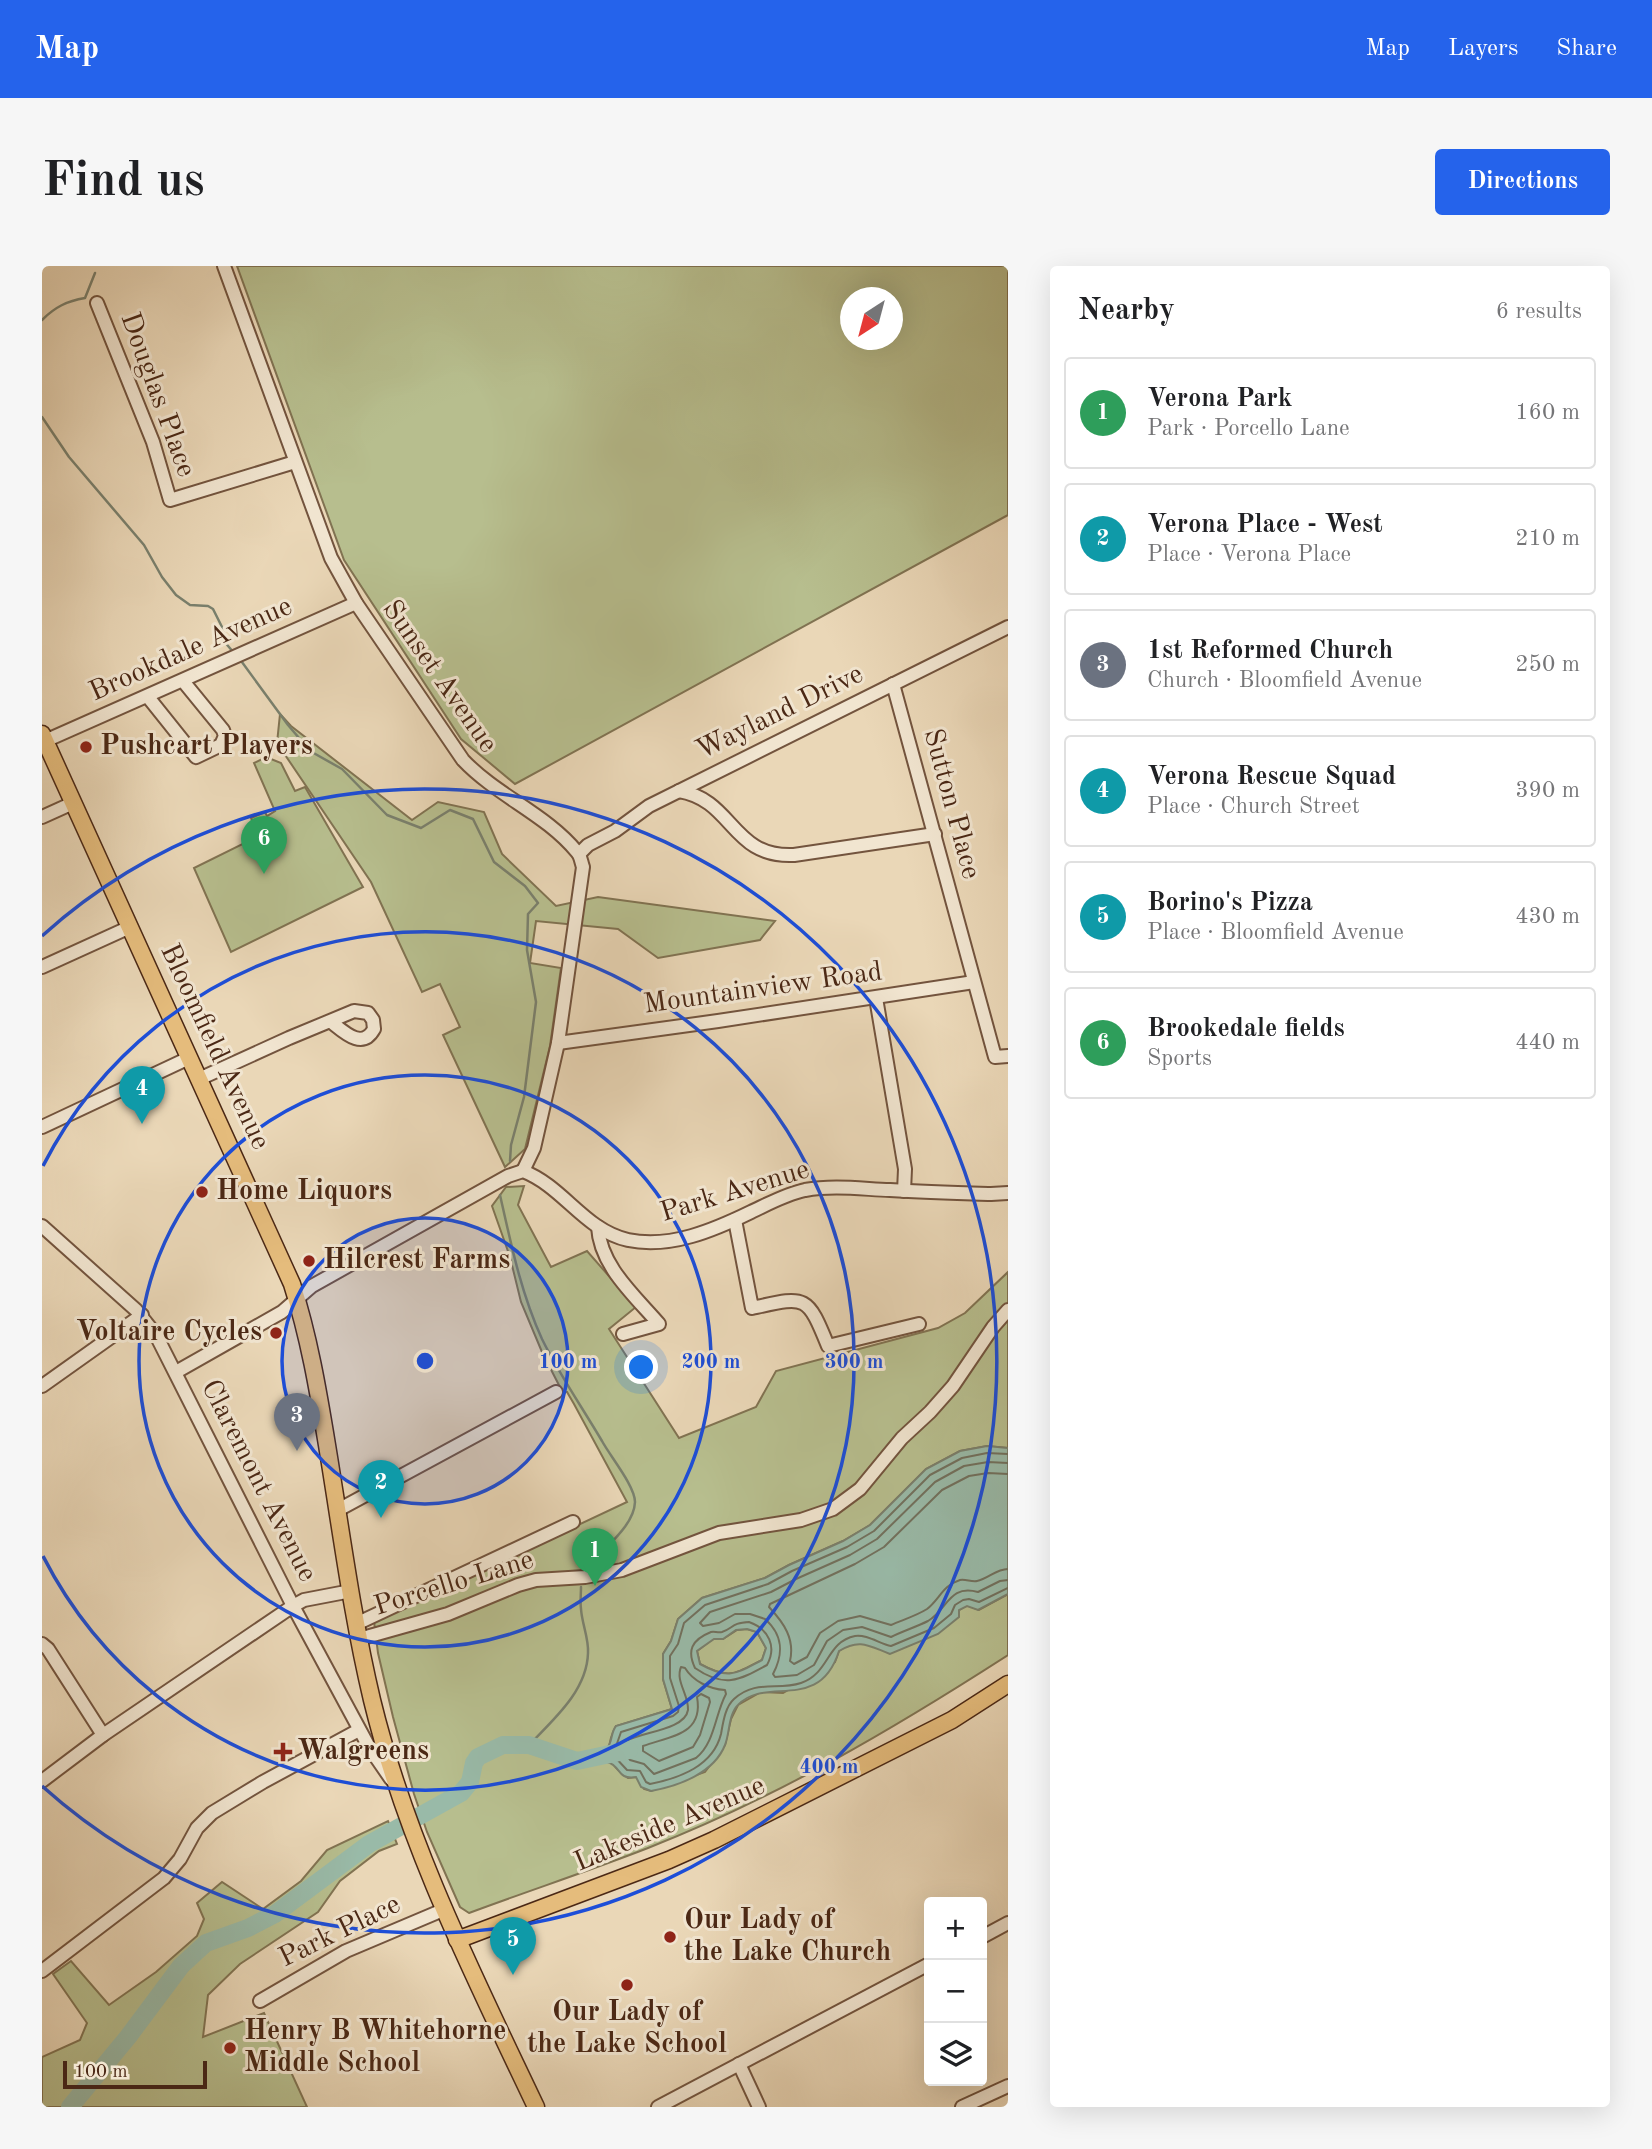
<!DOCTYPE html>
<html lang="en">
<head>
<meta charset="utf-8">
<style>
	:root { --surface:#fff; --page:#f6f6f6; --text:#202124; --muted:#757577; --line:#e0e0e0; --accent:#2563eb }
	body { margin:0; font-family:"Old Standard TT",serif; background:var(--page); color:var(--text) }
	.controls { position:absolute; right:21px; bottom:21px; display:grid; overflow:hidden; border-radius:7px; box-shadow:0 7px 28px #0002 }
	.controls button { width:63px; height:63px; display:grid; place-items:center; padding:0; border:0; border-bottom:2px solid var(--line); background:var(--surface); color:var(--text); font:35px sans-serif }
	.compass { position:absolute; left:798px; top:21px; width:63px; height:63px; border-radius:50%; background:var(--surface); box-shadow:0 7px 28px #0002; rotate:216deg }
	.scale { position:absolute; left:21px; bottom:18px; width:144px; box-sizing:border-box; padding-left:7px; border:4px solid #4b2815; border-top:0; font-size:19px; line-height:24px; white-space:nowrap; color:#4b2815; -webkit-text-stroke:5px #f1e5d0; paint-order:stroke }
	.you { position:absolute; left:600px; top:1102px; width:24px; height:24px; margin:-18px; border:5px solid #fff; border-radius:50%; background:#1a73e8; box-shadow:0 0 0 10px #1a73e833 }
	.badge { display:grid; place-items:center; width:46px; height:46px; border-radius:50%; background:var(--accent); color:#fff; font-size:23px; font-weight:700 }
	.pin { position:absolute; translate:-50% -58px; filter:drop-shadow(0 2px 4px #0008) }
	.pin::after { content:''; position:absolute; top:37px; width:24px; height:21px; background:inherit; clip-path:polygon(0 0,100% 0,50% 100%) }
	.list { margin:0; padding:0; list-style:none }
	h2 { display:flex; justify-content:space-between; align-items:center; height:91px; margin:0; padding:0 28px; font-size:30px }
	h2 small { font-size:23px; font-weight:400; color:var(--muted) }
	.list li { display:grid; grid-template-columns:46px 1fr auto; gap:21px; align-items:center; box-sizing:border-box; height:112px; margin:0 14px 14px; padding:0 14px; border:2px solid var(--line); border-radius:7px }
	.list b { display:block; font-size:26px; white-space:nowrap }
	.list p { margin:0; font-size:23px; white-space:nowrap; color:var(--muted) }
	.list em { font-size:23px; font-style:normal; color:var(--muted) }
	.icon { flex:none; width:38px; height:38px; fill:none; stroke:currentColor; stroke-width:2; stroke-linecap:round; stroke-linejoin:round }
	.map { position:relative; flex:none; width:966px; height:1841px; overflow:hidden; border-radius:7px }
	header { display:flex; align-items:center; gap:42px; box-sizing:border-box; height:98px; padding:0 35px; background:var(--accent); color:#fff }
	header strong { font-size:33px }
	nav { display:flex; gap:38px; margin-inline-start:auto; font-size:24px }
	.intro { display:flex; align-items:center; justify-content:space-between; box-sizing:border-box; height:168px; padding:0 42px }
	h1 { margin:0; font-size:49px }
	.button { padding:18px 32px; border-radius:7px; background:var(--accent); color:#fff; font-size:24px; font-weight:700 }
	main { display:flex; gap:42px; padding:0 42px }
	aside { flex:1; background:var(--surface); border-radius:7px; box-shadow:0 7px 28px #0002 }
	.map>svg:first-child { display:block }
	.green { fill:#b7be8e; stroke:#817352; stroke-width:2; fill-rule:evenodd }
	.water { fill:#99baa8; stroke:#7a806d; stroke-width:2; fill-rule:evenodd }
	.lines { fill:none; stroke-linecap:round; stroke-linejoin:round }
	.shore { stroke:#72715e; stroke-width:2 }
	.stream { stroke:#7a806d; stroke-width:2.5 }
	.river { stroke:#99baa8; stroke-width:18 }
	.minor-casing { stroke:#73543e; stroke-width:16 }
	.major-casing { stroke:#4b2815; stroke-width:19 }
	.minor { stroke:#f1e5d0; stroke-width:12 }
	.major { stroke:#e5bc7c; stroke-width:16 }
	.ring { fill:none; stroke:#1d4ed8; stroke-width:3.5 }
	.poi-dot { fill:#8f2418; stroke:#f1e5d0; stroke-width:2.5 }
	.labels { text-anchor:middle; dominant-baseline:central; stroke-width:6; stroke-linejoin:round; paint-order:stroke }
	.street-label { font-size:28px; fill:#4b2815; stroke:#f1e5d0 }
	.poi-label { font-size:28px; font-weight:bold; fill:#4b2815; stroke:#f1e5d0; text-anchor:start }
	.centre { fill:#1d4ed8; stroke:#f1e5d0; stroke-width:3.5 }
	.ring-label { font-size:21px; text-anchor:middle; font-weight:bold; fill:#1d4ed8; stroke:#f1e5d0; stroke-width:6; stroke-linejoin:round; paint-order:stroke }
</style>
</head>
<body>
<header>
<strong>Map</strong>
<nav><a>Map</a><a>Layers</a><a>Share</a></nav>
</header>
<div class="intro"><h1>Find us</h1><a class="button">Directions</a></div>
<main>
<div class="map">
<svg width="966" height="1841" viewBox="0 0 966 1841">
	<rect width="100%" height="100%" fill="#ead7b7"/>
	<filter id="stains"><feTurbulence type="fractalNoise" baseFrequency=".00286" numOctaves="4"/><feColorMatrix values="0 0 0 0 .2 0 0 0 0 .09 0 0 0 0 .02 0 0 0 .5 -.17"/></filter>
	<radialGradient id="worn" r=".72"><stop offset=".6" stop-color="#630" stop-opacity="0"/><stop offset="1" stop-color="#630" stop-opacity=".3"/></radialGradient>
	<g class="green">
		<path d="M195 0H966V249L473 518 419 473 302 294ZM808 32H850V74H808Z"/>
		<path d="M238 448 249 460 370 554 396 536 442 546 460 588 514 640 556 631 733 655 718 674 616 692 576 663 494 655 488 697 519 702 508 780 483 883 463 901 401 769 418 761 398 718 380 726 329 616 235 477Z"/>
		<path d="M224 491 239 497 253 525 263 521 321 621 189 686 152 602 217 570 209 552 223 546 225 550 233 545 212 497Z"/>
		<path d="M482 920 476 939 509 1001 545 985 594 1041 567 1063 637 1172 714 1141 734 1105 896 1062 923 1047 966 1006V1182L945 1180 918 1185 884 1203 828 1259 801 1275 747 1299 723 1312 660 1332 636 1353 629 1375 621 1388V1413L630 1443 574 1460C563 1481 564 1498 586 1512L595 1511 602 1523 609 1525 663 1506 683 1479 689 1453 696 1439 719 1426 741 1427 793 1396 797 1385 806 1379 917 1344 925 1339 937 1344 966 1328V1389C851 1463 734 1532 606 1582 547 1605 486 1625 427 1647L418 1641 385 1566 372 1528 351 1451 336 1387 332 1355 585 1236 532 1138 525 1126 520 1125 500 1086 479 1036 468 991 450 940 464 921Z"/>
		<path d="M705 1363 715 1366 724 1382 720 1394C692 1408 687 1414 658 1398L655 1385 672 1372 681 1373 695 1364Z"/>
		<path d="M346 1555 355 1578 337 1585 298 1615 276 1646 198 1698 166 1729 161 1771 222 1747 265 1841H0V1791L38 1774 45 1757 11 1708 29 1695 67 1739 114 1706 155 1670 162 1653 155 1637 180 1616 221 1643 259 1615 285 1584Z"/>
	</g>
	<path class="water" d="M945 1180 966 1182V1328L936 1344 925 1340 917 1344V1351L896 1368 848 1388C827 1380 818 1372 797 1385 777 1448 724 1409 696 1439 686 1449 688 1467 683 1479 672 1507 637 1520 609 1525L599 1521 594 1511C574 1514 580 1500 565 1496L562 1484C571 1480 568 1467 574 1460L630 1443 621 1413V1388L629 1375 636 1353 660 1332 723 1312 747 1299 801 1275 828 1259 884 1203 918 1185ZM705 1363 715 1366 724 1382 720 1394C693 1408 687 1414 658 1398L655 1385 672 1373H681L694 1364Z"/>
	<g class="lines">
		<g class="shore">
			<path d="M966 1188 945 1187 920 1192 888 1209 832 1265 805 1281 750 1305 726 1318 663 1339 642 1357 636 1378 628 1390V1412L637 1440 636 1446 631 1450 579 1466 571 1489 585 1504 598 1505 604 1516 608 1518C638 1512 671 1500 679 1468 681 1457 683 1441 692 1433 714 1413 735 1425 759 1417 788 1407 784 1376 813 1370 825 1368 838 1378 849 1380L892 1362 909 1348 913 1339 921 1334 927 1333 937 1336 966 1322"/>
			<path d="M966 1197 946 1196 922 1200 893 1216 835 1273 808 1289 754 1313 729 1326 668 1346 658 1357 661 1360 677 1357 693 1348H708L723 1353C741 1369 742 1387 731 1408L733 1411 755 1409 772 1399 785 1375 801 1364 820 1361 849 1371C861 1365 874 1361 886 1355 906 1343 907 1318 936 1326L958 1315 966 1314"/>
			<path d="M966 1208 946 1207 927 1210 900 1224 842 1281 813 1298 728 1338 727 1341C742 1357 753 1373 748 1395L752 1398 765 1391 778 1367 796 1355 818 1350 849 1359C860 1354 874 1350 885 1343 897 1334 901 1319 918 1314 924 1313 929 1316 935 1315 946 1313 954 1303 966 1303"/>
			<path d="M707 1356C727 1363 735 1381 725 1399 696 1415 682 1422 653 1402 645 1385 649 1374 669 1366 672 1365 676 1367 680 1366 692 1362 689 1357 707 1356Z"/>
			<path d="M639 1401 643 1402C651 1415 667 1423 683 1424L684 1428C673 1448 673 1477 654 1492L612 1508 602 1498 588 1494 582 1486 584 1475C599 1466 643 1464 646 1444 647 1429 633 1415 639 1401Z"/>
			<path d="M659 1428 667 1432 668 1436 658 1469 651 1481 617 1495 601 1485V1480C628 1470 662 1469 655 1431Z"/>
		</g>
		<g class="stream">
			<path d="M0 54C13 41 25 35 43 32L53 7"/>
			<path d="M0 151 27 191 102 279 120 311 134 329 148 339 166 340 171 343 182 365 181 374 192 387"/>
			<path d="M197 392 246 459 268 485 300 503 345 549 379 562 408 544 431 553 452 596 483 620 496 637 486 648 485 684 494 736 482 831 469 879 468 895"/>
			<path d="M458 929C469 978 479 1027 500 1073 517 1108 540 1141 560 1175 568 1190 593 1220 593 1236 592 1262 558 1284 544 1305"/>
			<path d="M487 1479C511 1454 545 1425 546 1387 547 1373 540 1358 539 1343 538 1336 539 1329 539 1321"/>
		</g>
		<path class="river" d="M28 1841 86 1771 139 1700 164 1677 206 1662 233 1648 327 1578 419 1527 428 1516 432 1497 436 1491 461 1479H487L535 1495 587 1484"/>
		<g class="minor-casing">
			<g id="minor">
				<path d="M182 0 289 292 314 337 421 494C455 530 504 548 535 586 539 590 539 596 541 601L516 777 492 882 481 905"/>
				<path d="M55 37 111 176 128 234 253 196"/>
				<path d="M851 418 953 791 966 790"/>
				<path d="M106 431 154 491 179 479 183 470 181 464 141 415"/>
				<path d="M3 475 314 337"/>
				<path d="M637 525C692 534 689 592 752 589L893 568"/>
				<path d="M0 551 31 537"/>
				<path d="M537 588 546 579 573 565 607 540 966 361"/>
				<path d="M0 701 88 661"/>
				<path d="M834 732 863 903 862 925"/>
				<path d="M516 777 676 755 932 716"/>
				<path d="M157 813 247 772 312 745 326 747 331 754 332 763C320 785 301 765 288 755"/>
				<path d="M0 861 147 792"/>
				<path d="M693 954 710 1042C764 1030 765 1028 786 1080L877 1058"/>
				<path d="M0 960 94 1044 114 1069 251 1340 327 1481 349 1513"/>
				<path d="M556 961C558 1000 593 1030 617 1058L581 1068"/>
				<path d="M134 1106 240 1046 270 1020 466 910 481 905C522 921 542 964 586 974 628 983 672 964 709 946 726 938 744 928 763 924 791 919 820 923 848 924 882 926 916 927 949 928L966 927"/>
				<path d="M0 1120 100 1049"/>
				<path d="M296 1244 514 1126"/>
				<path d="M314 1358 531 1256"/>
				<path d="M317 1373 406 1348 476 1319 494 1314 543 1311 580 1304 677 1267 759 1254 791 1243 818 1223 860 1172 888 1146 911 1120 951 1061 966 1044"/>
				<path d="M0 1378 6 1383 61 1469"/>
				<path d="M0 1515 61 1469 251 1340 262 1334 309 1325"/>
				<path d="M940 1671 966 1657"/>
				<path d="M0 1705 122 1612 138 1593 155 1562 170 1547 221 1516 317 1464"/>
				<path d="M218 1735 304 1685 401 1644"/>
				<path d="M697 1798 717 1841"/>
				<path d="M616 1841 887 1698"/>
				<path d="M920 1841 966 1820"/>
			</g>
		</g>
		<g class="major-casing">
			<g id="major">
				<path d="M0 468 250 1018C267 1071 276 1124 285 1179 299 1264 310 1350 330 1434 365 1578 431 1708 494 1841"/>
				<path d="M415 1674 627 1594 672 1574 910 1454 966 1418"/>
			</g>
		</g>
		<use href="#minor" class="minor"/>
		<use href="#major" class="major"/>
	</g>
	<circle cx="383" cy="1095" r="143" fill="#1d4ed8" fill-opacity=".12"/>
	<g class="ring">
		<circle cx="383" cy="1095" r="143"/>
		<circle cx="383" cy="1095" r="286"/>
		<path d="M1 900A429 429 0 1 1 1 1290"/>
		<path d="M0 670A572 572 0 1 1 0 1520"/>
	</g>
	<g class="poi-dot">
		<circle cx="44" cy="481" r="7"/>
		<circle cx="160" cy="926" r="7"/>
		<circle cx="267" cy="995" r="7"/>
		<circle cx="234" cy="1067" r="7"/>
		<path d="M237.5 1475.5h7v7h7v7h-7v7h-7v-7h-7v-7h7z"/>
		<circle cx="628" cy="1671" r="7"/>
		<circle cx="585" cy="1719" r="7"/>
		<circle cx="188" cy="1782" r="7"/>
	</g>
	<g class="labels">
		<g class="street-label">
			<text transform="translate(115 129) rotate(70)">Douglas Place</text>
			<text transform="translate(149 384) rotate(-24)">Brookdale Avenue</text>
			<text transform="translate(397 411) rotate(55)">Sunset Avenue</text>
			<text transform="translate(738 447) rotate(-26)">Wayland Drive</text>
			<text transform="translate(909 538) rotate(75)">Sutton Place</text>
			<text transform="translate(721 723) rotate(-8)">Mountainview Road</text>
			<text transform="translate(172 781) rotate(65)">Bloomfield Avenue</text>
			<text transform="translate(693 926) rotate(-17)">Park Avenue</text>
			<text transform="translate(216 1215) rotate(63)">Claremont Avenue</text>
			<text transform="translate(412 1318) rotate(-17)">Porcello Lane</text>
			<text transform="translate(628 1559) rotate(-23)">Lakeside Avenue</text>
			<text transform="translate(298 1666) rotate(-26)">Park Place</text>
		</g>
		<g class="poi-label">
			<text x="58" y="481">Pushcart Players</text>
			<text x="174" y="926">Home Liquors</text>
			<text x="281" y="995">Hilcrest Farms</text>
			<text x="220" y="1067" text-anchor="end">Voltaire Cycles</text>
			<text x="255" y="1486">Walgreens</text>
			<text x="642" y="1655">Our Lady of<tspan x="642" dy="32">the Lake Church</tspan></text>
			<text x="585" y="1747" text-anchor="middle">Our Lady of<tspan x="585" dy="32">the Lake School</tspan></text>
			<text x="202" y="1766">Henry B Whitehorne<tspan x="202" dy="32">Middle School</tspan></text>
		</g>
	</g>
	<circle cx="383" cy="1095" r="10" class="centre"/>
	<g class="ring-label">
		<text x="526" y="1102">100 m</text>
		<text x="669" y="1102">200 m</text>
		<text x="812" y="1102">300 m</text>
		<text x="787" y="1507">400 m</text>
	</g>
	<rect width="100%" height="100%" filter="url(#stains)"/>
	<rect width="100%" height="100%" fill="url(#worn)"/>
</svg>
<div class="controls">
<button>+</button>
<button>−</button>
<button><svg class="icon" aria-label="layers" viewBox="0 0 24 24"><path d="M12 4l9 5-9 5-9-5zM3 14l9 5 9-5"/></svg></button>
</div>
<svg class="compass" viewBox="-18 -18 36 36"><path d="M0-13l5 13h-10z" fill="#e53935"/><path d="M0 13l5-13h-10z" fill="#757577"/></svg>
<div class="scale">100 m</div>
<div class="you"></div>
<div class="pin badge" style="left:553px;top:1320px;background:#2e9e5b">1</div>
<div class="pin badge" style="left:339px;top:1252px;background:#0f9aa8">2</div>
<div class="pin badge" style="left:255px;top:1185px;background:#6b7280">3</div>
<div class="pin badge" style="left:100px;top:858px;background:#0f9aa8">4</div>
<div class="pin badge" style="left:471px;top:1709px;background:#0f9aa8">5</div>
<div class="pin badge" style="left:222px;top:608px;background:#2e9e5b">6</div>
</div>
<aside>
<h2>Nearby<small>6 results</small></h2>
<ul class="list">
<li><span class="badge" style="background:#2e9e5b">1</span><div><b>Verona Park</b><p>Park · Porcello Lane</p></div><em>160 m</em></li>
<li><span class="badge" style="background:#0f9aa8">2</span><div><b>Verona Place - West</b><p>Place · Verona Place</p></div><em>210 m</em></li>
<li><span class="badge" style="background:#6b7280">3</span><div><b>1st Reformed Church</b><p>Church · Bloomfield Avenue</p></div><em>250 m</em></li>
<li><span class="badge" style="background:#0f9aa8">4</span><div><b>Verona Rescue Squad</b><p>Place · Church Street</p></div><em>390 m</em></li>
<li><span class="badge" style="background:#0f9aa8">5</span><div><b>Borino's Pizza</b><p>Place · Bloomfield Avenue</p></div><em>430 m</em></li>
<li><span class="badge" style="background:#2e9e5b">6</span><div><b>Brookedale fields</b><p>Sports</p></div><em>440 m</em></li>
</ul>
</aside>
</main>
</body>
</html>
